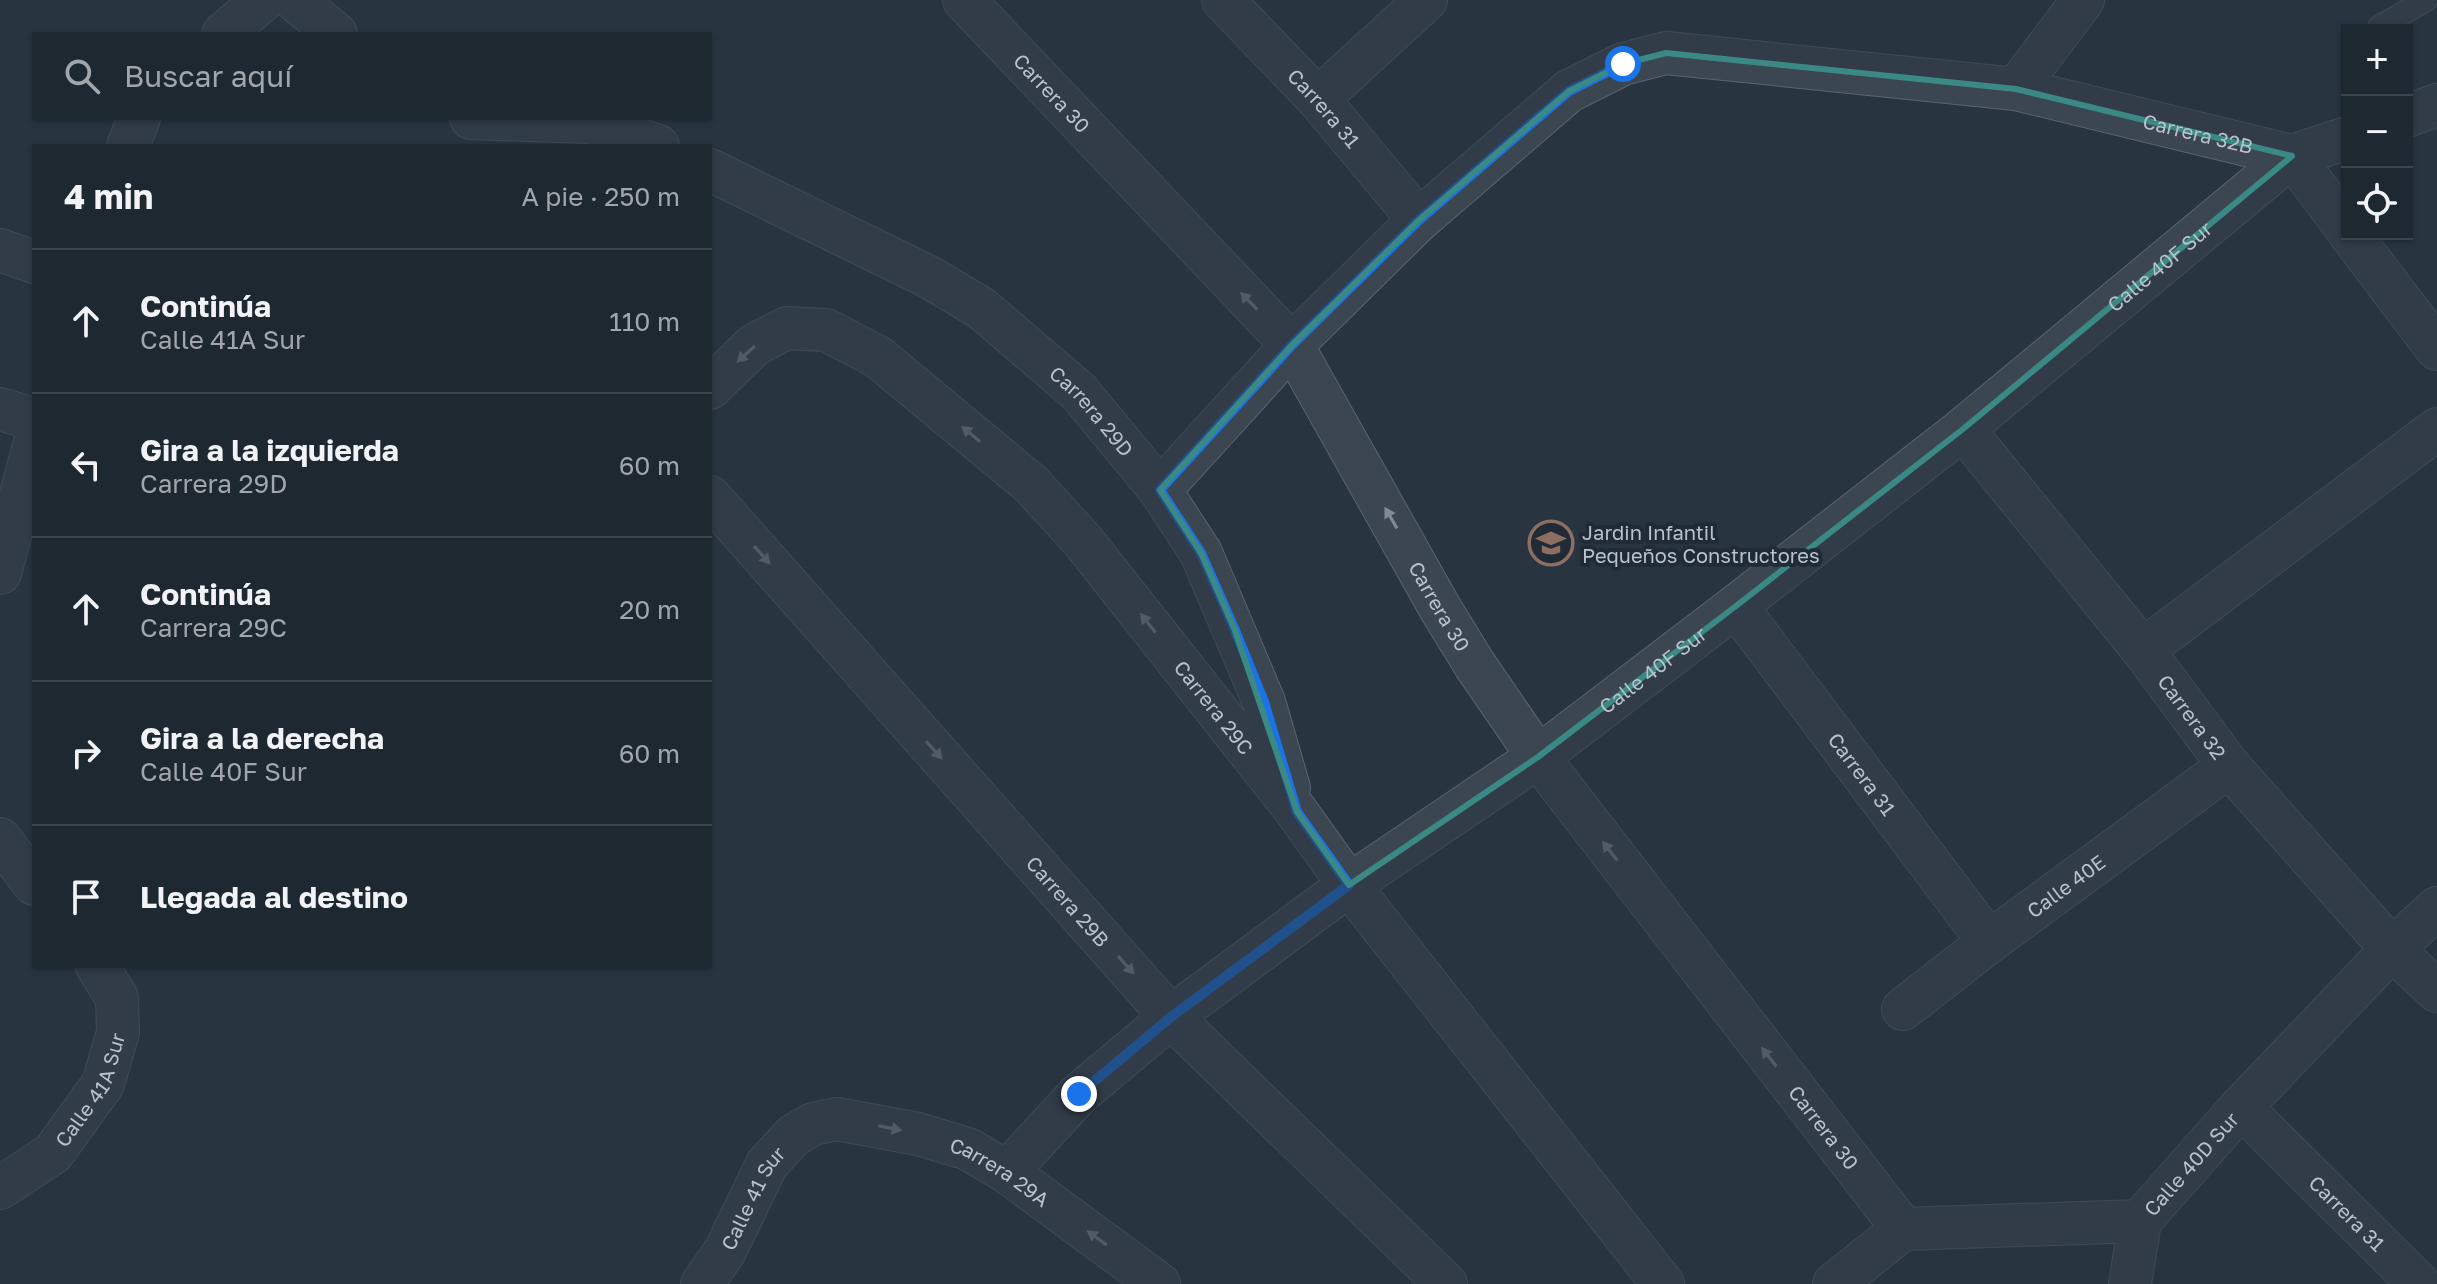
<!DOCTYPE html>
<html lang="es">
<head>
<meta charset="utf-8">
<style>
	:root { --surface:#1e2831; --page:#263039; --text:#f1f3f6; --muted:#a1a6ab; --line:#3c444d }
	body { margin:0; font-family:"Golos Text",sans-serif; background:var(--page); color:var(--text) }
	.controls { position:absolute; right:24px; top:24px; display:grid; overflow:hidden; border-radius:0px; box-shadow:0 2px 6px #0004 }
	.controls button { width:72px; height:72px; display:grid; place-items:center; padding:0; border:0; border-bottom:2px solid var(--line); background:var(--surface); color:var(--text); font:40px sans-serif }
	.stop { position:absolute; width:24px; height:24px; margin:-18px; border:6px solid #1a73e8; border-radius:50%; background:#fff }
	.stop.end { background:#1a73e8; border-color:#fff; box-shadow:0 2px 8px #0008 }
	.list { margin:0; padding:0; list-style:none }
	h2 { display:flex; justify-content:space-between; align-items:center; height:104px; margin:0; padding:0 32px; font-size:34px }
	h2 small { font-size:26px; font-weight:400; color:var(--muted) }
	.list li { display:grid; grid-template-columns:52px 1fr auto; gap:24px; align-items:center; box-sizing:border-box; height:144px; padding:0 32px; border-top:2px solid var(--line) }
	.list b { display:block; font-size:30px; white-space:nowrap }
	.list p { margin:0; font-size:26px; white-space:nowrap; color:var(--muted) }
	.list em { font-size:26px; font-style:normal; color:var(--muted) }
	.icon { flex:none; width:44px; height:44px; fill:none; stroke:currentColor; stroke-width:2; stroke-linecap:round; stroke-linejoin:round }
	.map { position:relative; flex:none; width:2437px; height:1284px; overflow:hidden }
	.search { position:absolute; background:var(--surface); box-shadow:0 2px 6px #0004; left:32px; top:32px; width:680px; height:88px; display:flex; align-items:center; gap:20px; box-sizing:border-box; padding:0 28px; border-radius:0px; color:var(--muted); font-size:30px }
	.panel { position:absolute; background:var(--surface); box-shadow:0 2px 6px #0004; left:32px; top:144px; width:680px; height:824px; border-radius:0px }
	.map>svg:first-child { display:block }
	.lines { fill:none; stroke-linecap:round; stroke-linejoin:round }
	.service-casing { stroke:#5a646e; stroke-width:24 }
	.minor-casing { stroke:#5a646e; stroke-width:44 }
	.service { stroke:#3c4651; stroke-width:22 }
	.minor { stroke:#3c4651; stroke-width:42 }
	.oneway { fill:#818a94 }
	.route { stroke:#1a73e8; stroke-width:10 }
	.marked { fill:none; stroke:#3a8985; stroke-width:6; stroke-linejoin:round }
	.labels { text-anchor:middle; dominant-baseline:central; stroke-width:8; stroke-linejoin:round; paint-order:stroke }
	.street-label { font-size:20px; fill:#b9c1cb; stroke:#202b37 }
	.poi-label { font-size:20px; fill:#b9c1cb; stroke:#202b37; text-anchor:start }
</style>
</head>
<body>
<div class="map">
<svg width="2437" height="1284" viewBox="0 0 2437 1284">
	<rect width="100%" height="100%" fill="#283541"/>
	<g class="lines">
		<g class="service-casing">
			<path id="service" d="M2378 30 2379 27 2426 0"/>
		</g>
		<g class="minor-casing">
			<g id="minor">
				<path d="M295 0 336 34"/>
				<path id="s1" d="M964 0 1292 345 1440 608 1475 665 1538 757 1903 1229"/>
				<path id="s2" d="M1223 0 1318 99 1419 220"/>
				<path d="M223 34 263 0"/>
				<path d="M2016 89 2083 0"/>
				<path d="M1318 99 1426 0"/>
				<path d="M2407 116 2437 105"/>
				<path d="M471 118 590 122 658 146"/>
				<path d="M128 146 139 118"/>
				<path id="s3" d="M710 170 929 277 981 308 1079 392 1160 490 1201 553 1264 702 1289 788"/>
				<path d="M2350 234 2437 349"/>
				<path d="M0 250 34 262"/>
				<path id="s4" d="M710 388 754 345 787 328 826 330 878 357 1031 484 1083 541 1297 812 1349 885 1663 1284"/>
				<path d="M0 409 34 419"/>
				<path id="s5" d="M1963 429 2143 650 2229 766 2392 949 2437 991"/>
				<path id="s6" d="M1160 490 1292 345 1419 220 1569 91 1623 64 1666 53 2016 89 2292 156 2347 229"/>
				<path id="s7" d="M710 497 1171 1017 1446 1284"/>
				<path d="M0 573 34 446"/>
				<path id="s8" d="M1736 606 1989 942"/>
				<path d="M2143 650 2437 429"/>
				<path d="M0 839 34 884"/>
				<path id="s9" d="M1903 1009 1989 942 2229 766"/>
				<path id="s10" d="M2241 1107 2419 1284"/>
				<path id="s11" d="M1007 1172 1079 1094 1171 1017 1349 885 1538 757 1736 606 1963 429 2292 156 2347 138"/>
				<path id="s12" d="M0 1188 53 1153 103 1084 118 1032 117 998 97 966"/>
				<path id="s13" d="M702 1284 725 1251 767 1164 794 1135 813 1124 837 1119 918 1134 968 1149 1007 1172 1159 1284"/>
				<path id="s14" d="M1834 1284 1903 1229 2140 1221 2241 1107 2392 949 2437 908"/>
				<path d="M2130 1284 2140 1221"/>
			</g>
		</g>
		<use href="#service" class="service"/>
		<use href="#minor" class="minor"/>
	</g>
	<defs><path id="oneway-solid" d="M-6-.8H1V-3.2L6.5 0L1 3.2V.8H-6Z" transform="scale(2)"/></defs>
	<g class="oneway">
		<use href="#oneway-solid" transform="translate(1249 301) rotate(-134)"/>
		<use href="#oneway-solid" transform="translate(746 354) rotate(137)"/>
		<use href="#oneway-solid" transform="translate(971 434) rotate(-140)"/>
		<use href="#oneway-solid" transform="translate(1391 518) rotate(-120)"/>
		<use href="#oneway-solid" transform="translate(762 555) rotate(48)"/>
		<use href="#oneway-solid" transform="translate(1148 623) rotate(-128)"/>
		<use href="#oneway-solid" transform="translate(934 750) rotate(48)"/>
		<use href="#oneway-solid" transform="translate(1610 851) rotate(-128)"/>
		<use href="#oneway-solid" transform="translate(1126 965) rotate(48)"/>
		<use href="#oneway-solid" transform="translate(1769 1057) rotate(-128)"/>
		<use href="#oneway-solid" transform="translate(890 1128) rotate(11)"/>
		<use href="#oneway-solid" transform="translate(1097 1238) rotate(-144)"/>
	</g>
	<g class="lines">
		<path class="route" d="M1079 1094 1171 1017 1349 885 1297 812 1264 702 1234 628 1201 553 1160 490 1292 345 1419 220 1569 91 1623 64"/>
	</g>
	<path d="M0 0H2437V1284H0ZM1666 53 2016 89 2292 156 1963 429 1736 606 1538 757 1349 885 1297 812 1234 628 1201 553 1160 490 1292 345 1419 220 1569 91 1623 64Z" fill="#283541" fill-opacity=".55" fill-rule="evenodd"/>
	<path class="marked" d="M1666 53 2016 89 2292 156 1963 429 1736 606 1538 757 1349 885 1297 812 1234 628 1201 553 1160 490 1292 345 1419 220 1569 91 1623 64Z"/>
	<defs>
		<g id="school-ring" transform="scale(2.3)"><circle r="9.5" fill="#202b37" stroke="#8d6e63" stroke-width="1.5"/><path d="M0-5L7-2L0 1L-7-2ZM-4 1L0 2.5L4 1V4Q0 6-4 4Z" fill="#8d6e63"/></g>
	</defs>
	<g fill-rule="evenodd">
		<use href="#school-ring" x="1551" y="543"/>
	</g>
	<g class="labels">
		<g class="street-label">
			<text stroke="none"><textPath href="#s1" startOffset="128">Carrera 30</textPath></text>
			<text stroke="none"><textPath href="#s2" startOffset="148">Carrera 31</textPath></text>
			<text stroke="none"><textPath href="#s6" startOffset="1216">Carrera 32B</textPath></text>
			<text stroke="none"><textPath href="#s11" startOffset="1468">Calle 40F Sur</textPath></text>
			<text stroke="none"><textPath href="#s3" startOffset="456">Carrera 29D</textPath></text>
			<text stroke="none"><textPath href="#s1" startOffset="776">Carrera 30</textPath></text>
			<text stroke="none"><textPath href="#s11" startOffset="820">Calle 40F Sur</textPath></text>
			<text stroke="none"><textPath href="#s4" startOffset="684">Carrera 29C</textPath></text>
			<text stroke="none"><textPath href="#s5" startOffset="368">Carrera 32</textPath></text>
			<text stroke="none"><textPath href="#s8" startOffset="210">Carrera 31</textPath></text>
			<text stroke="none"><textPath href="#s9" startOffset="204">Calle 40E</textPath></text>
			<text stroke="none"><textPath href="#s7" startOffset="540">Carrera 29B</textPath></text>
			<text stroke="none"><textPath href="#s12" startOffset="138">Calle 41A Sur</textPath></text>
			<text stroke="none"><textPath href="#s1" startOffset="1424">Carrera 30</textPath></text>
			<text stroke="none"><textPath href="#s14" startOffset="402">Calle 40D Sur</textPath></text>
			<text stroke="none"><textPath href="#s13" startOffset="396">Carrera 29A</textPath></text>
			<text stroke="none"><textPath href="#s13" startOffset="100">Calle 41 Sur</textPath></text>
			<text stroke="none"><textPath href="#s10" startOffset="150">Carrera 31</textPath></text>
		</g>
		<g class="poi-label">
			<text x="1582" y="532">Jardin Infantil<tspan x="1582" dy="23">Pequeños Constructores</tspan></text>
		</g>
	</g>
</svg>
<div class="controls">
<button>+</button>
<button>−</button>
<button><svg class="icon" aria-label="locate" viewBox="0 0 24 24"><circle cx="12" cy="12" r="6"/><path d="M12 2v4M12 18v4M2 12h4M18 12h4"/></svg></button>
</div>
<div class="stop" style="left:1623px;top:64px"></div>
<div class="stop end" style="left:1079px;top:1094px"></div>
<div class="search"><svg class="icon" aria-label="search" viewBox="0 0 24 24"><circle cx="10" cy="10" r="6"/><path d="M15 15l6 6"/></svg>Buscar aquí</div>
<section class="panel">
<h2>4 min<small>A pie · 250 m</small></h2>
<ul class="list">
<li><svg class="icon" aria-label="ahead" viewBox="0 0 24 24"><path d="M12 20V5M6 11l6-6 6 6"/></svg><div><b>Continúa</b><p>Calle 41A Sur</p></div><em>110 m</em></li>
<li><svg class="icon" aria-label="left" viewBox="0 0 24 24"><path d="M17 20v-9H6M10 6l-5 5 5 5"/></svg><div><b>Gira a la izquierda</b><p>Carrera 29D</p></div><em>60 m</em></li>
<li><svg class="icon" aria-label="ahead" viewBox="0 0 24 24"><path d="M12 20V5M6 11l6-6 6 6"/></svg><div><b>Continúa</b><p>Carrera 29C</p></div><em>20 m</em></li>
<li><svg class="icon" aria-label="right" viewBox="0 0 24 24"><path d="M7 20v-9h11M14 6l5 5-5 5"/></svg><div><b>Gira a la derecha</b><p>Calle 40F Sur</p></div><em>60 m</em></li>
<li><svg class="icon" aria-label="arrive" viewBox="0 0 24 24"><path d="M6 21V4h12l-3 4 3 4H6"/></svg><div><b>Llegada al destino</b></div></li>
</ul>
</section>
</div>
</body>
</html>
